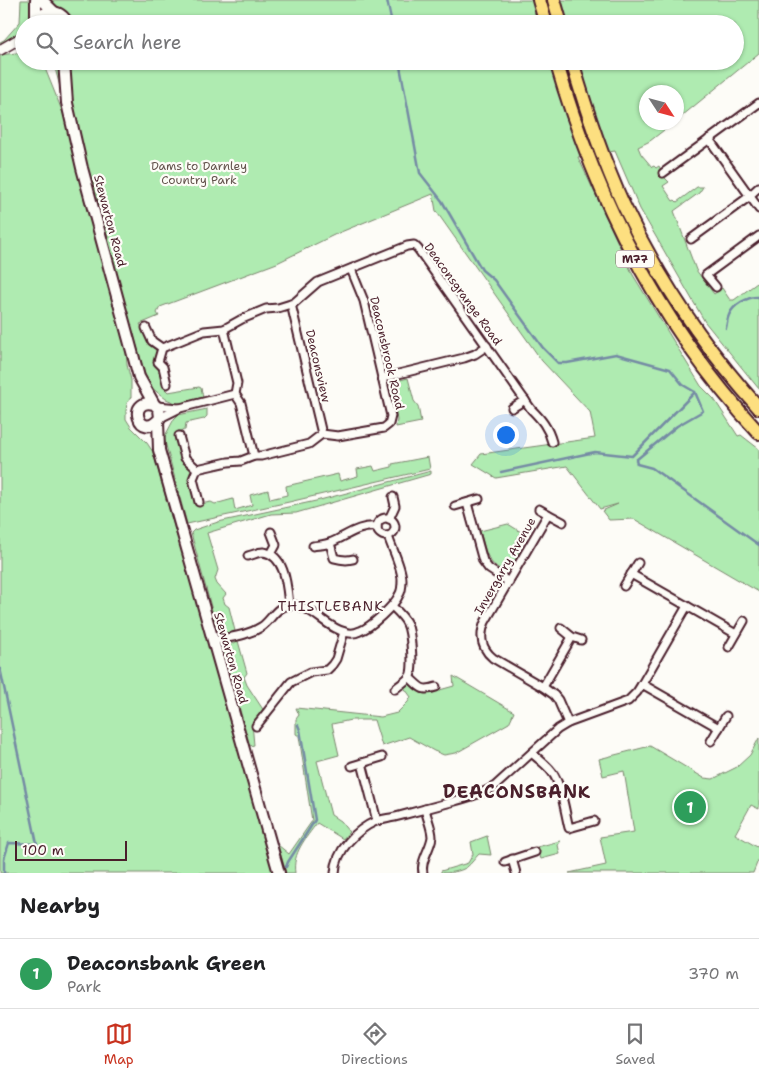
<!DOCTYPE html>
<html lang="en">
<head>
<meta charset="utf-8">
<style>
	:root { --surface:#fff; --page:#f6f6f6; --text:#202124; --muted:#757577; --line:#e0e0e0; --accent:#c8321e }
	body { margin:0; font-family:"Shantell Sans",sans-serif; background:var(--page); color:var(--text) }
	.compass { position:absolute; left:639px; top:85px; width:45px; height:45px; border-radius:50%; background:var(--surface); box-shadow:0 1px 4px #0004; rotate:126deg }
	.scale { position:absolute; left:15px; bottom:12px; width:112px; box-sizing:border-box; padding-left:5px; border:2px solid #4a1f2b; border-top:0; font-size:14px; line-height:18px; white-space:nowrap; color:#4a1f2b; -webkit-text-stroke:4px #fdfcf7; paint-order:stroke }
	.you { position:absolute; left:505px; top:434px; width:18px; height:18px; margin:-12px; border:4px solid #fff; border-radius:50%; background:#1a73e8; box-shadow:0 0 0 8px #1a73e833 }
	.badge { display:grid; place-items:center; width:32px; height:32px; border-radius:50%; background:var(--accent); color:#fff; font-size:16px; font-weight:700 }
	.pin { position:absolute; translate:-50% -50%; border:2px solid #fff; box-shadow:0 1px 5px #0006 }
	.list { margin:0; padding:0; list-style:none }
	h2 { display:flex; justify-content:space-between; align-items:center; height:65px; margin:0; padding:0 20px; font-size:21px }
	h2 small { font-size:16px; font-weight:400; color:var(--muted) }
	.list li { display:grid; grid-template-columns:32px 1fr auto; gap:15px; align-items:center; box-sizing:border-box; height:70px; padding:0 20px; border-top:1px solid var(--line) }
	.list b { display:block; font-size:19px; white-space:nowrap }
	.list p { margin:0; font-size:16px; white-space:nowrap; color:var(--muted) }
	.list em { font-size:16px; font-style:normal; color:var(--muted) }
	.icon { flex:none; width:28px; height:28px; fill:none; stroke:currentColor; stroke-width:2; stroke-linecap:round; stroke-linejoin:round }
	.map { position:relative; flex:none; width:759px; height:873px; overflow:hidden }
	.search { position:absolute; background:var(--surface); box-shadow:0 1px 4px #0004; left:15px; right:15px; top:15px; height:55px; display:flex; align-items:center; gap:12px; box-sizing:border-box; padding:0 18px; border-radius:28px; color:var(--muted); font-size:19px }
	.sheet { height:135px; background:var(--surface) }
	nav { display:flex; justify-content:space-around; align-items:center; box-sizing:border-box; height:70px; border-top:1px solid var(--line); background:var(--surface); font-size:14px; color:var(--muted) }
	nav a { display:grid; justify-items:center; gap:2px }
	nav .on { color:var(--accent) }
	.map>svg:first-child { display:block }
	.green { fill:#afebb1; stroke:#7c856e }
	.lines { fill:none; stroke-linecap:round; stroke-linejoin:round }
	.stream { stroke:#758ba4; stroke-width:2.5 }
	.minor-casing { stroke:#4a1f2b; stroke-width:11 }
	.tertiary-casing { stroke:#4a1f2b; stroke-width:12 }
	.secondary-casing { stroke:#4a1f2b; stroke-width:14 }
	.motorway-casing { stroke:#4a1f2b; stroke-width:16 }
	.minor { stroke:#fdfcf7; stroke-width:7 }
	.tertiary { stroke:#fdfcf7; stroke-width:9 }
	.secondary { stroke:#fdfcf7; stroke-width:10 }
	.motorway { stroke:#fddf80; stroke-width:12 }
	.labels { text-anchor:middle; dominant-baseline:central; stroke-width:4.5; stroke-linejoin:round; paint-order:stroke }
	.shield { fill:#fdfcf7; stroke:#806168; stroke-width:1 }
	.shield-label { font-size:11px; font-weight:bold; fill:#4a1f2b }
	.park-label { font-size:12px; fill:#63524c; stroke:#fdfcf7 }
	.street-label { font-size:12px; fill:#4a1f2b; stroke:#fdfcf7 }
	.neighbourhood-label { font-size:14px; letter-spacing:1px; fill:#4a1f2b; stroke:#fdfcf7 }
	.district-label { font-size:18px; font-weight:bold; letter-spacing:1px; fill:#4a1f2b; stroke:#fdfcf7 }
</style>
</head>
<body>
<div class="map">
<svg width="759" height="873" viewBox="0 0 759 873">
	<rect width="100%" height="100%" fill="#fdfcf7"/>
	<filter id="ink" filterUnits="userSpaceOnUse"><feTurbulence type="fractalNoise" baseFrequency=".02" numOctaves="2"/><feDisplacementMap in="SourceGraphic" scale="10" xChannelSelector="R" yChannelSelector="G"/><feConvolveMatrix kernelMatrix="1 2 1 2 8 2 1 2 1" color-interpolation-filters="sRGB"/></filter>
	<g filter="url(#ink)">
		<g class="green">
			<path d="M21 0H31V13L28 24H24V30L22 32 0 44V42L4 40 20 22Z"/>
			<path d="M36 0H759V53L677 120 676 92H646V122L673 123 650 141 638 147 641 154 652 167 654 166 656 168 659 166 661 170 660 173 669 182 663 186 673 201 675 200 677 202 697 187H703L699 193 674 211 696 270 714 294 722 288 730 300H734L757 283 759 285V389L705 322 640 209 615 151 578 157 633 275 701 386 714 399 738 436 741 435 759 449V592L634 519 609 520 602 511 618 504 600 509 567 466 496 478 473 464 481 454 595 438 590 412 542 361 436 211 433 194 336 234 277 263 160 307 157 313 159 316 140 324 150 342 158 350 162 369 164 388 168 392 199 387 201 388 203 397 178 404 166 399 148 385 129 318 123 319 53 61H735V24H43Z"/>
			<path d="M24 52V61H42L63 113 81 174 126 350 127 365 131 380V397L127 403 126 411V419L131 427 147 443 153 452 177 537 181 538 273 873H0V55Z"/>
			<path d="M408 378 414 401 418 406 421 422 396 427 397 420 390 384 392 382Z"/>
			<path d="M207 409V416L204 419 186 423 185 430 178 431 175 434 181 459 192 469C192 474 188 479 189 483L193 486 196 498 194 501 196 504H200L211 502 215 504 233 499 235 510 252 505 250 495 268 490 270 499 287 495 286 486 338 474 340 481 358 476 357 469 373 466 375 471 392 467V464L428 457 430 469 289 502 187 524 164 438 174 419 178 415Z"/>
			<path d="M431 471V474L296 513 271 514 207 533 218 570 215 579 217 584 226 594 223 598 225 604 229 607 235 631C228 633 224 634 217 629L191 533 194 530 218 522 316 501Z"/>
			<path d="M508 524 521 532 514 546 520 550 511 568 505 571C486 565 485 548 480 531Z"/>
			<path d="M238 641 247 673 244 677 247 685 264 711 252 723 254 745 250 746 224 653C226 645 231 644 238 641Z"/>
			<path d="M453 676 514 712 509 723 456 753 444 755 434 751 409 737 382 746 374 720H351L332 724 339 755 317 761 331 815 340 821 349 832 343 839 317 823C306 838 292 853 295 873H286L278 845 289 854 312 821 299 736 296 734V719L299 715 296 708 381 717 397 713 408 702 411 697 403 686 405 684H410L421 693 425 694 454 686Z"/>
			<path d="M759 738V809L751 805 735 834 759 848V858L753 873H569L606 865 600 837 634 832 624 771 603 776 599 759 650 746 704 778 713 779 737 767 750 755Z"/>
			<path d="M487 836 491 855 479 854C475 858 471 864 467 867 460 872 448 873 441 873V871L468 863 473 854 471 842Z"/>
			<path d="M560 841V842L558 845 560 854 541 859 537 847Z"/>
		</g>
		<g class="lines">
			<g class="stream">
				<path d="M387 0 392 24"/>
				<path d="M399 61 420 173 442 201 482 270 494 280 543 348 558 363H567L616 354 670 369 683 385 695 392 703 411 677 426 636 460 637 464 652 468 759 545"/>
				<path d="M726 328C727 324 727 319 729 315 733 305 748 296 759 297"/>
				<path d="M501 472 595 452 632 456 695 392"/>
				<path d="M0 668 37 844 9 843 4 859V873"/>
				<path d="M286 867 288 862 315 820 300 730 298 725"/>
			</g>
			<g class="minor-casing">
				<g id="minor">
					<path d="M709 139 759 209"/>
					<path d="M663 173 759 103"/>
					<path d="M691 239 746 199 759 187"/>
					<path d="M716 287 706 275 759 236"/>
					<path d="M291 304 322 434"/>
					<path d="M146 328 152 341 162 348"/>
					<path d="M224 329 237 383 235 394 241 403 254 456"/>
					<path d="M382 378 464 358 475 354 487 346"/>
					<path d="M167 384 163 367 158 362 162 348 204 331 224 329 242 319 266 309 278 308 294 303 318 282 407 246 414 245 418 249 531 409C541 419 548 427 552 442"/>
					<path d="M157 406 179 408"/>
					<path d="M512 408 525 400"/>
					<path d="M160 418 180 408 235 394"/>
					<path d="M179 436 185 458 197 469"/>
					<path d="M199 502 193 479 197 469 228 462 241 461 254 456H261L309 444 322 434 338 436 384 428 389 424 391 416 364 301 351 269"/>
					<path d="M467 503 483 561 489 569 509 582"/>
					<path d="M455 506 479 499"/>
					<path d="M539 509 548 514"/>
					<circle cx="386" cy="527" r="9"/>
					<path d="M389 519 395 506 393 497"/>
					<path d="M563 522 548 514 485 622C479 637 481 648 493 658L543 687 554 695 558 700 568 723"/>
					<path d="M330 543 334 558C341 560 346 561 353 559"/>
					<path d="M313 546C319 545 326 545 332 542 348 535 359 525 377 527"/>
					<path d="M271 554 276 545 271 532"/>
					<path d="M248 556C253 555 258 552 263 552 286 555 287 588 289 605"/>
					<path d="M631 574 736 634"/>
					<path d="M624 586 638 563"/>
					<path d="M392 606C397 611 404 617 407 624 411 632 414 668 410 676 407 681 399 685 395 689"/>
					<path d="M561 628 572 637 581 640"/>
					<path d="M213 641C229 637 247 636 261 627 272 620 275 606 291 605 312 605 326 628 345 632 350 634 356 633 360 631 370 628 395 605 399 595 402 591 402 585 402 580 402 567 392 549 388 536"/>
					<path d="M729 647 744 621"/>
					<path d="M409 677C420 687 421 692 436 687"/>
					<path d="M642 684 719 728"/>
					<path d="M543 687 572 637"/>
					<path d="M256 726 291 682 311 672 327 670 332 665 336 659 344 632"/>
					<path d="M711 741 726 716"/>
					<path d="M532 753C539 760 549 766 554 775 562 788 565 812 569 828L594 821"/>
					<path d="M352 766 362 763"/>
					<path d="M377 821 362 763 382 757"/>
					<path d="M512 859 516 873"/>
					<path d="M505 862 535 852"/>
					<path d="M335 873C336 850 356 830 376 821 383 819 392 818 399 816 418 811 436 806 455 801 469 797 483 794 495 786L558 729 568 723 628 701 637 692 642 684 687 606"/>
					<path d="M423 873C420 861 430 850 432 837 432 829 427 818 425 809"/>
				</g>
			</g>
			<g class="tertiary-casing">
				<path id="tertiary" d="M0 50 24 36"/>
			</g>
			<g class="secondary-casing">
				<g id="secondary">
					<path d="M36 0V21"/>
					<path d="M42 0 54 12"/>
					<path d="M35 24C43 8 60 8 68 24"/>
					<path d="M64 61 67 103 82 168 139 377 154 404 159 409 160 418C139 443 126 397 154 404"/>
					<path d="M158 421 159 450 279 873"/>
				</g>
			</g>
			<g class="motorway-casing">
				<g id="motorway">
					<path d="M539 0 546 24"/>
					<path d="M554 0 561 24"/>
					<path d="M556 61C596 201 660 326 759 433"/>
					<path d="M572 61C586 110 602 158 623 204 658 278 704 347 759 408"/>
				</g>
			</g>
			<use href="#minor" class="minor"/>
			<use href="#tertiary" class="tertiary"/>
			<use href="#secondary" class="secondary"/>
			<use href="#motorway" class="motorway"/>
		</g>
	</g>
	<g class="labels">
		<rect class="shield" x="616" y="250.5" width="38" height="17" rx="4"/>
		<g class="shield-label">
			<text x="635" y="259">M77</text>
		</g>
		<g class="park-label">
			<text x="199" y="166">Dams to Darnley<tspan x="199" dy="14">Country Park</tspan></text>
		</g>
		<g class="street-label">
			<text transform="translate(110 221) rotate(75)">Stewarton Road</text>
			<text transform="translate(463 294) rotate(54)">Deaconsgrange Road</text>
			<text transform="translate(387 353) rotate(77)">Deaconsbrook Road</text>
			<text transform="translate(318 366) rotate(77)">Deaconsview</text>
			<text transform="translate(505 566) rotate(-60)">Invergarry Avenue</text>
			<text transform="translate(231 658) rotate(74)">Stewarton Road</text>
		</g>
		<g class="neighbourhood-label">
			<text x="331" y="606">THISTLEBANK</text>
		</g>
		<g class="district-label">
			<text x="517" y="792">DEACONSBANK</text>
		</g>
	</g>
</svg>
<svg class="compass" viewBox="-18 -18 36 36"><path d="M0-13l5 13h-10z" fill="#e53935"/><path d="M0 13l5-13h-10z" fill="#757577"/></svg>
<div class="scale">100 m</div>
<div class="you"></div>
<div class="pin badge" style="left:690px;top:807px;background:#2e9e5b">1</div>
<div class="search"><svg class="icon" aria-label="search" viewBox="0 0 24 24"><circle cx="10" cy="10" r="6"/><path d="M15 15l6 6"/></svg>Search here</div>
</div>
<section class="sheet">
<h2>Nearby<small></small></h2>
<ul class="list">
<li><span class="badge" style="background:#2e9e5b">1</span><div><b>Deaconsbank Green</b><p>Park</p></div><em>370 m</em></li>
</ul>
</section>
<nav>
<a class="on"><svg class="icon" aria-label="map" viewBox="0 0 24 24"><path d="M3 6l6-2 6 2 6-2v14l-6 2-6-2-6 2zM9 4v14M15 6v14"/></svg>Map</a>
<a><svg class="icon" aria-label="directions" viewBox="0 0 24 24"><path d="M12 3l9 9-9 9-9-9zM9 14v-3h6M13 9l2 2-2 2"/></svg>Directions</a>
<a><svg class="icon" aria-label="saved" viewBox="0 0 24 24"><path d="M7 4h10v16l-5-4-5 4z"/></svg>Saved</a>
</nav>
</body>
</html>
